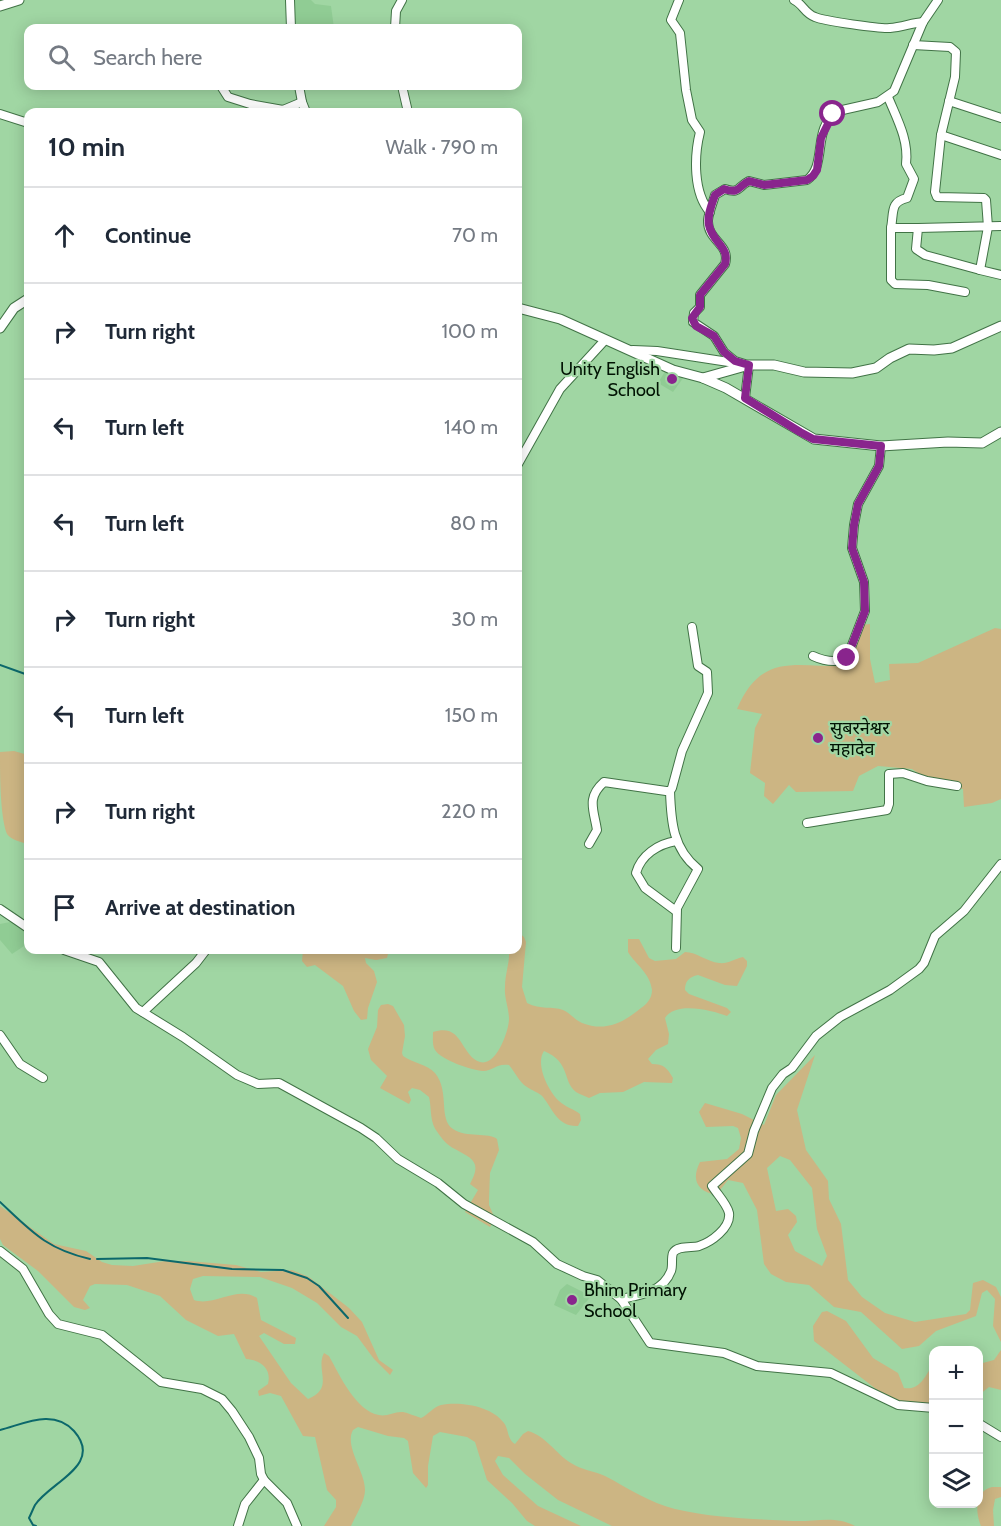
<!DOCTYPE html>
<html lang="en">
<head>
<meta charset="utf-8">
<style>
	:root { --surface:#fff; --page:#f6f6f7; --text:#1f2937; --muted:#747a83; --line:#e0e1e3 }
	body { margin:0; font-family:Cabin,"Noto Sans Devanagari",sans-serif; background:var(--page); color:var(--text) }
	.controls { position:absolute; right:18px; bottom:18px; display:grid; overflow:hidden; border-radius:12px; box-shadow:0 3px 15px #0003 }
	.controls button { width:54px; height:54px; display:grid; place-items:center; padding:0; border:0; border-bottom:2px solid var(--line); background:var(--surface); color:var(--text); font:30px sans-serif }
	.stop { position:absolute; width:18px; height:18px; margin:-14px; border:4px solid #89258d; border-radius:50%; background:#fff }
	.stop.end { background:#89258d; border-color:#fff; box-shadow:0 2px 6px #0008 }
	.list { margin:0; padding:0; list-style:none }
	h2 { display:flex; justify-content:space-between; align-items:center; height:78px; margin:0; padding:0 24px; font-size:26px }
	h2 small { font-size:20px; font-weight:400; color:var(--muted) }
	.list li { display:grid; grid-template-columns:39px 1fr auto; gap:18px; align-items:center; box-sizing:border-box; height:96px; padding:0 24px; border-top:2px solid var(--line) }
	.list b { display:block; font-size:22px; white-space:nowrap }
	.list em { font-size:20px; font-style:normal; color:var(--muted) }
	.icon { flex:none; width:33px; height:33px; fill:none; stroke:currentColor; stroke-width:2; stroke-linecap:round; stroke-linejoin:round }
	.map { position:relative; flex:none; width:1001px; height:1526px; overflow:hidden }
	.search { position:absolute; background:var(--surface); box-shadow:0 3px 15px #0003; left:24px; top:24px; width:498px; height:66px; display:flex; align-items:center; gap:15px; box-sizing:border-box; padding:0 21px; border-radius:12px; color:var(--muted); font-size:22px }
	.panel { position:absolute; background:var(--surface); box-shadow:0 3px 15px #0003; left:24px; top:108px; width:498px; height:846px; border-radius:12px }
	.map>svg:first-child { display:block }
	.built { fill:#90cc94 }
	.green { fill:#ccb583; fill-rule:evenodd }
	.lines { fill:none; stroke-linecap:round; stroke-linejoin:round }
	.stream { stroke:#0c686b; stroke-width:2 }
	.minor-casing { stroke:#417346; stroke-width:10 }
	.tertiary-casing { stroke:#417346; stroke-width:11 }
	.minor { stroke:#fff; stroke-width:8 }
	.tertiary { stroke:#fff; stroke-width:9 }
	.route { stroke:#89258d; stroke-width:8 }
	.poi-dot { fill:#89258d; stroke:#a0d6a3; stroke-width:2 }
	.labels { text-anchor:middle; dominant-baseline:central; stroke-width:4.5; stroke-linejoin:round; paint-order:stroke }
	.poi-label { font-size:18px; fill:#011303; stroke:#a0d6a3; text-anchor:start }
</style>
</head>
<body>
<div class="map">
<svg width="1001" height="1526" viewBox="0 0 1001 1526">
	<rect width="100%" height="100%" fill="#a0d6a3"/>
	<g class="built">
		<path d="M291 0H311L315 4 331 6 334 28H300L294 21Z"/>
		<path d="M667 368 686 374 673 392 658 383Z"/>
		<path d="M15 921 28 930V939L24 946 12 954 0 940V924Z"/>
		<path d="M567 1284 591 1296 576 1315 554 1305 560 1290Z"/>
	</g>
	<g class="green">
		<path d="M870 624V659L875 683 890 680 889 664 918 663 995 628 1001 629V799L992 803 964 807 963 789 936 785 912 769 878 766 859 776 853 791 796 792 789 785 773 804 764 796 765 783 750 773 755 728 762 714 737 709C762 650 798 668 849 666L861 625Z"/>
		<path d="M14 751 28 755V844C21 842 11 840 7 834 0 816 0 774 0 752Z"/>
		<path d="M518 932 524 937 526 942 522 987 527 1003C541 1010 552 1006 563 1010 570 1013 575 1020 582 1023 605 1032 623 1023 641 1008 647 1004 652 998 652 990 650 973 636 965 628 952V939H639L649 958 655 961 676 959 685 952C697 952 707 962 719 963 728 964 734 959 743 957L747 961V966L737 986 725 985 698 975C689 977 685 981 685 990L689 994 727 1008 731 1012 727 1016C712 1010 675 1001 665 1018L669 1034 668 1044 656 1050 648 1059 652 1064C664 1064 667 1068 673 1078L672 1083 644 1082 623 1092 600 1093 589 1098C585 1096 579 1094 576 1092 562 1081 571 1062 544 1051 535 1064 548 1091 559 1101 565 1107 574 1109 580 1114L581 1120 578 1126C558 1127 553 1110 543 1097 539 1092 532 1091 527 1087 519 1082 515 1072 509 1065 496 1063 493 1071 483 1071 471 1070 441 1060 435 1050 432 1045 433 1038 433 1032 463 1022 460 1055 480 1062 496 1067 509 1031 509 1019 509 1008 504 998 505 987 505 974 510 962 509 950H518Z"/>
		<path d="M303 950H389L387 958 376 960 365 958 366 963 374 971 377 982 368 1008 367 1019 361 1020 354 1011 343 986 315 965 307 967 302 961Z"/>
		<path d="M381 1005 388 1004 393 1006 404 1025 405 1036 402 1053 403 1056C412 1063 427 1064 435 1073 450 1091 438 1119 453 1129 466 1138 489 1132 497 1139L499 1150 490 1173 489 1199V1205L495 1219 490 1227 465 1212 478 1190 470 1184C482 1162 473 1159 455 1149 448 1146 442 1139 438 1133 429 1122 432 1109 429 1097L420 1090 412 1088 408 1092 411 1100 409 1104 380 1088 387 1076 371 1060 368 1049 377 1027 378 1010Z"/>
		<path d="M815 1055 797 1110 806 1150 828 1181 829 1199 841 1224 848 1280 862 1297 885 1313 915 1322 966 1314 970 1310 973 1283 983 1280 996 1287 1001 1297V1342L993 1326 995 1299 987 1290 982 1293 976 1316 936 1331 919 1346 902 1349 861 1312 834 1307 809 1285 786 1282 771 1274 764 1264 757 1210 743 1183 728 1180 716 1195C697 1191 691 1180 700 1162L727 1159 739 1149 741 1138 738 1128 733 1126 706 1127 699 1112 705 1103 742 1114 764 1125 776 1095ZM780 1156 790 1160 812 1188 817 1229 827 1256 822 1266 795 1251 788 1235 797 1222 796 1216 788 1209 776 1211 767 1168Z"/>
		<path d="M0 1206 54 1244 86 1251 102 1262 112 1265 133 1266 165 1261H188L236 1265 261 1272 292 1270 309 1277 349 1308 362 1322 379 1360 393 1370 390 1375 374 1359 357 1336 341 1327 317 1303 292 1288 260 1277 203 1276 193 1279 190 1289 194 1300C214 1307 237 1285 257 1298L261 1320 296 1338 295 1344H284L264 1333 259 1336 291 1383 308 1399C335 1388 315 1370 324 1353L329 1356C340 1376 356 1411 379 1415 387 1417 395 1411 403 1412 408 1413 415 1416 421 1418 428 1415 433 1407 441 1405 460 1401 492 1406 504 1423 509 1430 507 1439 515 1444L523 1434 528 1431C546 1436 556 1454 571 1463 581 1470 594 1471 605 1476 628 1488 650 1503 675 1509 713 1518 754 1519 793 1521 815 1522 835 1515 855 1526H612L558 1500 525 1474 509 1458 498 1456 495 1461 503 1475 538 1506 581 1526H535L527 1521 512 1503 487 1480 475 1442 467 1437 440 1432 433 1436 428 1466V1485L426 1488 413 1473 408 1441 404 1438 388 1436 358 1427 353 1430C344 1446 365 1471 365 1490 365 1501 356 1515 351 1526H324L336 1507V1500L327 1490 315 1437 303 1436 281 1396 270 1393 259 1396 258 1391 268 1384C272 1368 260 1360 246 1359L234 1334 218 1336 186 1320 160 1296 127 1285 95 1284 90 1286 83 1300 90 1308 85 1310 74 1307 38 1271 3 1245 0 1239Z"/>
		<path d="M827 1311 846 1321 873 1358 898 1373 904 1388C920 1391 926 1375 933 1364V1406L905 1404 885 1396 814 1341 813 1326 822 1312Z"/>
		<path d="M1001 1350V1390L989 1387 979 1395V1364L994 1360Z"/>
		<path d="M992 1487H1001V1497L995 1499 993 1510 994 1526H981C975 1511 975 1491 992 1487Z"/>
	</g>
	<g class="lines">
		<g class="stream">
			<path d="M0 665 28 675"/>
			<path d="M0 1202C31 1231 46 1249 90 1259"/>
			<path d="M97 1259 147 1258 232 1269 283 1270 307 1278 319 1286 348 1318"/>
			<path d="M0 1430C24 1424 53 1408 74 1431 104 1465 50 1482 35 1505 33 1509 31 1514 29 1518L33 1525 36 1526"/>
		</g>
		<g class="minor-casing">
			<g id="minor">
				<path d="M290 0 291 28"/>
				<path d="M679 0 671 20 680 33 686 90 692 120 700 132C694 156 693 193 710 212"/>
				<path d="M794 0C803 4 804 13 815 17 824 21 881 29 890 28 902 27 912 23 923 22"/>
				<path d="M395 28 396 11 402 0"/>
				<path d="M913 45 950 47 956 52 955 77 941 135 935 192 937 197 984 198 986 200 988 227 980 270 925 255 916 249 918 228 1001 226"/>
				<path d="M221 86 228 97 250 104 283 110 302 102"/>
				<path d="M299 86 302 102 306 112"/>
				<path d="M402 86 408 112"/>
				<path d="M888 97C897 119 909 140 906 164L914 179 907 198C890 202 894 212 891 228H918"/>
				<path d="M949 101 1001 118"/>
				<path d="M0 114 28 123"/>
				<path d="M941 135 1001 155"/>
				<path d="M891 228V280L895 284 928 285 965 292"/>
				<path d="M980 270 1001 275"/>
				<path d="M633 350 657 351 735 363"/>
				<path d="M748 365 735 361 724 352 714 336 693 322 694 313 700 307V295L725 264C731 244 707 241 708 220 709 211 713 203 715 195L725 189C740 194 737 187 749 181L764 185 807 180C828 165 811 128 838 111L878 102 894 91 923 22 938 0"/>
				<path d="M745 398 749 365"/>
				<path d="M518 464 560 389 605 340"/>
				<path d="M813 656C824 661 837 663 847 658L865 611 864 582 852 548 854 525 858 504 879 466 881 446"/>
				<path d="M670 791C671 822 673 849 698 869L677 908 676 948"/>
				<path d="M807 823 887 810 889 804V774L903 773 927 781 957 786"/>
				<path d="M676 841C658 844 641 855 636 873L645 888 676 911"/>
				<path d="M589 844 597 830C594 810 586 798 604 782L666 791H670L672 788 682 751 708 693 707 672 698 666 692 627"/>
				<path d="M0 909 28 928"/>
				<path d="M64 950 99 962 136 1008 183 1037 237 1075 258 1084 279 1083 361 1128 376 1138 398 1159 438 1183 464 1204 533 1242 557 1264 583 1276 597 1280 621 1299 650 1343 724 1353 757 1366 831 1373 898 1405 934 1408"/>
				<path d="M143 1012 196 963 206 950"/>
				<path d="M0 1035 20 1064 43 1078"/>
				<path d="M0 1251 23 1269 49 1314 58 1324 102 1335 161 1382 202 1389 222 1399 232 1411 249 1437 259 1458 261 1474 264 1480 287 1503 297 1526"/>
				<path d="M621 1299C641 1295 663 1292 671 1271 673 1266 671 1258 673 1253 677 1245 693 1248 699 1246 711 1242 731 1228 729 1213 727 1204 717 1194 712 1186L748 1154 754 1131 772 1088 783 1074 792 1068 816 1036 840 1017 890 990 919 969 924 963 935 936 964 911 1001 864"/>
				<path d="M978 1423 1001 1437"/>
				<path d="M238 1526 245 1504 264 1480"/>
			</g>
		</g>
		<g class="tertiary-casing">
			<g id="tertiary">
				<path d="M0 6 19 0"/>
				<path d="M518 308 560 319 673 370 703 378 726 388 814 439 881 446 948 442 982 443 1001 432"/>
				<path d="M0 328 14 308 28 299"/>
				<path d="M703 378 749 365H774L804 372 852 373 876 368 890 358 909 349 934 350 952 348 1001 326"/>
			</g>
		</g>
		<use href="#minor" class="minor"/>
		<use href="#tertiary" class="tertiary"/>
	</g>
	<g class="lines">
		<path class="route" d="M833 114 821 138 817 170 813 176 807 180 764 185 749 181C737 187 740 194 724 189L715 195C712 204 707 215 709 225 712 242 730 247 725 264L700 295V307L692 318 696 326 714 336 724 352 735 361 749 365 745 398 800 432 813 439 881 446 879 466 858 504 854 525 852 548 864 582 865 611 847 658"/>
	</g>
	<g class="poi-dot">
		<circle cx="672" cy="379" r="6"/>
		<circle cx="818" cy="738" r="6"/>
		<circle cx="572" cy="1300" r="6"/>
	</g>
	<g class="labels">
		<g class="poi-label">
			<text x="660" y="369" text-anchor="end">Unity English<tspan x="660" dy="21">School</tspan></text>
			<text x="830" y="728">सुबरनेश्वर<tspan x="830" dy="21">महादेव</tspan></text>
			<text x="584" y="1290">Bhim Primary<tspan x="584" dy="21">School</tspan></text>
		</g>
	</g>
</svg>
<div class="controls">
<button>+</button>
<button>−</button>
<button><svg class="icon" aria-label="layers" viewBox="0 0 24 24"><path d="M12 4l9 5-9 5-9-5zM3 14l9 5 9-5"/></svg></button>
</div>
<div class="stop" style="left:833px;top:114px"></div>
<div class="stop end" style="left:847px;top:658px"></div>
<div class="search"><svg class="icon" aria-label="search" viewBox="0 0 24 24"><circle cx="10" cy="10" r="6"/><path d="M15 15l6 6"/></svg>Search here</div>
<section class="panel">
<h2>10 min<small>Walk · 790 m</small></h2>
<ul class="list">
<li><svg class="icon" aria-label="ahead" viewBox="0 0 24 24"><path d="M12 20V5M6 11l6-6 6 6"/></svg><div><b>Continue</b></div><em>70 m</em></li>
<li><svg class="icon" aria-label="right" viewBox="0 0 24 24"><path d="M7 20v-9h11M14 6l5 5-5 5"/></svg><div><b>Turn right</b></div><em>100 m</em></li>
<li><svg class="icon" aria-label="left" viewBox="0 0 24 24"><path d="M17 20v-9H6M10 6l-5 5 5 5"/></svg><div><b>Turn left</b></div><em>140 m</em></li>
<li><svg class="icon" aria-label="left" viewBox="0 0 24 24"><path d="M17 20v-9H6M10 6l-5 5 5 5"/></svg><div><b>Turn left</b></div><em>80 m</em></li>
<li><svg class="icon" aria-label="right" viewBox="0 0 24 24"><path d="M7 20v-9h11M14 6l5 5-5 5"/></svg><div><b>Turn right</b></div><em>30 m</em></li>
<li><svg class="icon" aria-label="left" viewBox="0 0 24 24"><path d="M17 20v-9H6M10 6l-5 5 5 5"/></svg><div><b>Turn left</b></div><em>150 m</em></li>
<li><svg class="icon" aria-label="right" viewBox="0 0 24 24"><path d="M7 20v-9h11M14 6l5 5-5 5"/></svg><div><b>Turn right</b></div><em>220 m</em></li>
<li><svg class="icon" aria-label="arrive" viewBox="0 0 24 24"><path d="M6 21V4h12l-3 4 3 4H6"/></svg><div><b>Arrive at destination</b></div></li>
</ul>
</section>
</div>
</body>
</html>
